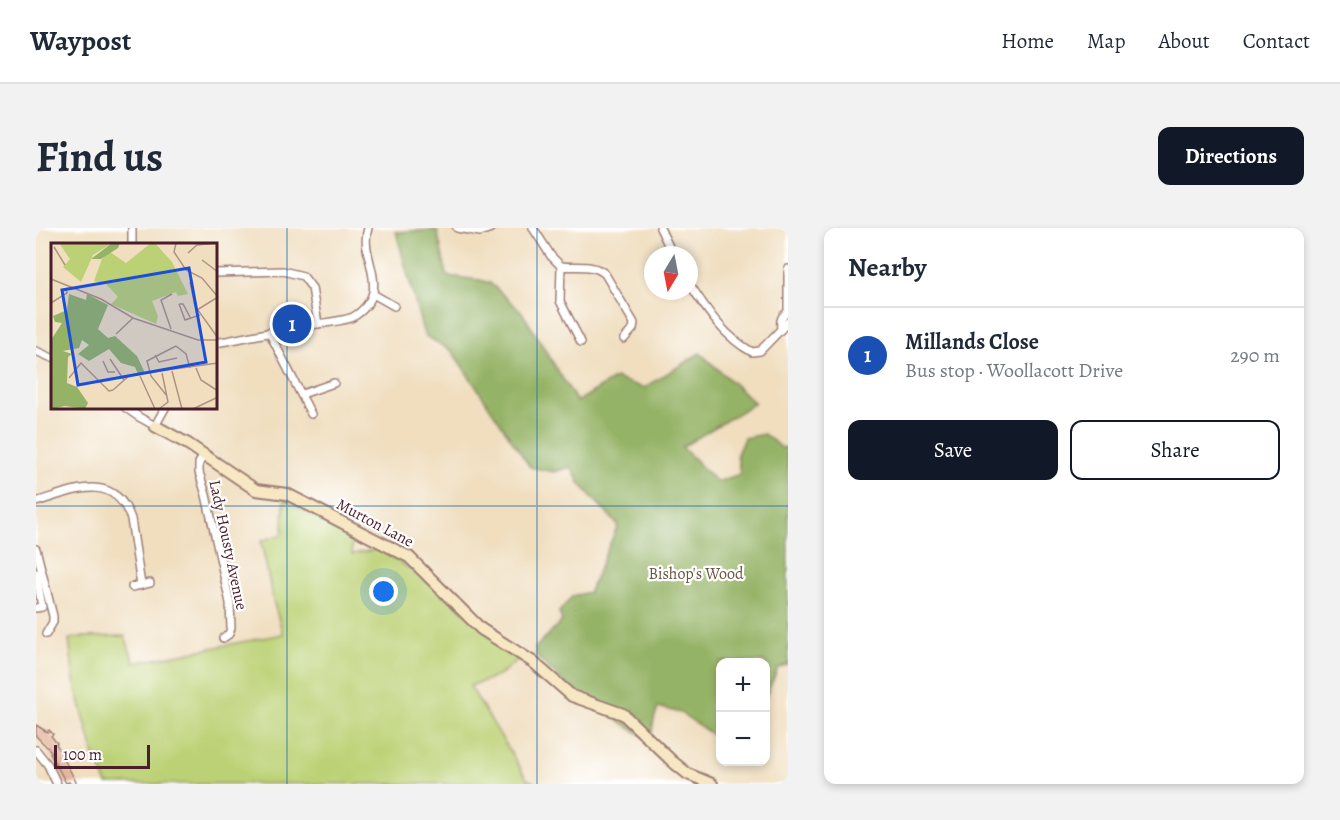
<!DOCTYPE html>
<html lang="en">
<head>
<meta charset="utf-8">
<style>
	:root { --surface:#fff; --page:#f2f2f3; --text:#1f2937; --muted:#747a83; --line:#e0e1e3; --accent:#111827 }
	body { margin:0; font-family:Alegreya,serif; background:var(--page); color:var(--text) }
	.controls { position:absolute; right:18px; bottom:18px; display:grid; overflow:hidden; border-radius:12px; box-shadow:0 3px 9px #0003 }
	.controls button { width:54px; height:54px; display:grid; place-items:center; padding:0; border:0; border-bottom:2px solid var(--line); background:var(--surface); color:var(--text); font:30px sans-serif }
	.compass { position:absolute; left:608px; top:18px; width:54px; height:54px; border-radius:50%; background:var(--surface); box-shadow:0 3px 9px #0003; rotate:190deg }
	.scale { position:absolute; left:18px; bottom:15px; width:96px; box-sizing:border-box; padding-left:6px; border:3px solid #4a1f2b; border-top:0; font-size:16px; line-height:21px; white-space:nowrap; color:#4a1f2b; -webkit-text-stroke:4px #fff; paint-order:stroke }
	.you { position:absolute; left:348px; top:364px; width:21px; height:21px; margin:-15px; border:4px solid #fff; border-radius:50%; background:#1a73e8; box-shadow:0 0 0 9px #1a73e833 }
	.badge { display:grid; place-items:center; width:39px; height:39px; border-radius:50%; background:var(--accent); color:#fff; font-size:20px; font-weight:700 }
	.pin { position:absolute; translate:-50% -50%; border:3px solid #fff; box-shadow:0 2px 6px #0006 }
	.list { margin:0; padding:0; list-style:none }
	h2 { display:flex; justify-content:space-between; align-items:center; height:78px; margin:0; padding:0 24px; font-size:26px }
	h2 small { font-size:20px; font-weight:400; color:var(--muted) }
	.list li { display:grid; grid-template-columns:39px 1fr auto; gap:18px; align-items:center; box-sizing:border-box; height:96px; padding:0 24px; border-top:2px solid var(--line) }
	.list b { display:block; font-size:22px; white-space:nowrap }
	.list p { margin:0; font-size:20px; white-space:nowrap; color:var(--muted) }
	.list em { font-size:20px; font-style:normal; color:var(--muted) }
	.actions { display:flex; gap:12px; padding:18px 24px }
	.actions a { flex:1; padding:14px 0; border:2px solid var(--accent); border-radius:12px; text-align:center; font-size:21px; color:var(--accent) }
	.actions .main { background:var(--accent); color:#fff }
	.map { position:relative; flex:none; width:752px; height:556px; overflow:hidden; border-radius:12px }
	header { display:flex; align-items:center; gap:36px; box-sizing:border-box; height:84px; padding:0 30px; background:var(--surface); border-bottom:2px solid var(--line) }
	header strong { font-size:28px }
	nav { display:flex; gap:33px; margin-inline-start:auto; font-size:21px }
	.intro { display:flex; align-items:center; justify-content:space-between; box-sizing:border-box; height:144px; padding:0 36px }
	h1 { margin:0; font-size:42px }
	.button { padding:15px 27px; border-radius:12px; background:var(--accent); color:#fff; font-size:21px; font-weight:700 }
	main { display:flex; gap:36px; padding:0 36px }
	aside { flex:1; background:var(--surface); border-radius:12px; box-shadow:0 3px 9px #0003 }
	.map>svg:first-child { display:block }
	.green { fill:#bcd175; stroke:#837850; stroke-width:1.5 }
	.forest { fill:#95b366; stroke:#706948; stroke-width:1.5 }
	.building { fill:#e4b59e }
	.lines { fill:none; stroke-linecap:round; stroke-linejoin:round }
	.street-casing { stroke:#9d7e75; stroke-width:10 }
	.secondary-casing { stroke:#9d7e75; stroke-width:14 }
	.street { stroke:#fff; stroke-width:7 }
	.secondary { stroke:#f7e8c3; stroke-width:10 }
	.grid { fill:none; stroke:#1f6fb2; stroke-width:1.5; stroke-opacity:0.55 }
	.labels { text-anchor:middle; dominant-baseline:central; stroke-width:4.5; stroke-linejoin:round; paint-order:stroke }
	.street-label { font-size:16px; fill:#4a1f2b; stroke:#fff }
	.park-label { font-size:16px; fill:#6c5441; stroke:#fff }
	.inset-road { fill:none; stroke:#ae9284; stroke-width:1.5 }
	.view { fill:#1d4ed8; fill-opacity:0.15; stroke:#1d4ed8; stroke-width:3 }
	.inset-edge { fill:none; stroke:#4a1f2b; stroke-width:3 }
</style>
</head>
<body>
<header>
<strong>Waypost</strong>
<nav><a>Home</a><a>Map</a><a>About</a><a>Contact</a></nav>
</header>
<div class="intro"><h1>Find us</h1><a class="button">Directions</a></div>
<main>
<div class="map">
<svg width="752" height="556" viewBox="0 0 752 556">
	<rect width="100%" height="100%" fill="#fff"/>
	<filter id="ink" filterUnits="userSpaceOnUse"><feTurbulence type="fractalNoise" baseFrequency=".0167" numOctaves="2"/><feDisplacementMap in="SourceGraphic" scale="12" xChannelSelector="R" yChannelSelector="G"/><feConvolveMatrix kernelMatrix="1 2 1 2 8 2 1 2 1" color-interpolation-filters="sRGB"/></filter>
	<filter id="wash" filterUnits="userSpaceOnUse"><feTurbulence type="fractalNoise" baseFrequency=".008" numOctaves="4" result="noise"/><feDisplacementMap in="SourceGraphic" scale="24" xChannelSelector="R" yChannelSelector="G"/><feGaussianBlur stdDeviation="1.35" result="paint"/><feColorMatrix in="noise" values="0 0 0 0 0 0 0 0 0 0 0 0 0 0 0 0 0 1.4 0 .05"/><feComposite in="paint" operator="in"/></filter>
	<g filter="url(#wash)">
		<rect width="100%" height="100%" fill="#f0debf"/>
		<path class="green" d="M248 271 289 295 316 305V326L343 321 385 348 484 430 462 448 434 458 491 551 502 556H71L58 527 38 453 33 411 45 409 89 408 98 435 247 406 237 372 225 313 247 306Z"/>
		<path class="forest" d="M401 2 411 48 444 52 454 55 486 84 541 174 579 150 608 160 664 125 719 175 646 219 681 254 704 246 701 226 708 210 728 206 746 220 752 219V436L742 440 730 468V434H684V512L645 485 622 479 618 491 616 504 608 509 564 481 528 455 501 429 499 420 526 393 523 384 537 368 553 364 582 297 544 256 535 239 518 244 494 239 416 123 388 107 360 4Z"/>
		<g id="blocks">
			<path class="building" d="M0 497 11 504 13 502 17 506 15 508 21 515 20 516 29 531H28L41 556H34L33 554 30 555 14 525 16 524 0 508Z"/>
		</g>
	</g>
	<g filter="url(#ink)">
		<use href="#blocks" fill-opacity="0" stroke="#9d7e75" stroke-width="1.5"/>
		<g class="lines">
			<g class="street-casing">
				<g id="street">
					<path d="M96 0V16"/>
					<path d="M421 0 444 4 455 0"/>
					<path d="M497 0 515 28 525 38 524 73 545 114"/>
					<path d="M624 0 637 27"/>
					<path d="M525 38C540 40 557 35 569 46L598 95 597 101 588 111"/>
					<path d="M752 41V80"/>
					<path d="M180 45 247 43 267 48 276 60 282 96"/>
					<path d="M653 55C671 82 687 108 716 124L724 123 752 94"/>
					<path d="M337 66 358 78"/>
					<path d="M745 101C744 92 745 88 752 84"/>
					<path d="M233 104 275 186"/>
					<path d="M180 115C212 109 244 102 276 97 286 95 309 93 317 89 326 84 335 74 337 64 341 42 325 22 332 0"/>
					<path d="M0 123 16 130"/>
					<path d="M266 166 298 155"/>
					<path d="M90 180 103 189 119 198 129 180"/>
					<path d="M168 227 163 235V244L170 267 194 375 195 400 193 406 187 410"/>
					<path d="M0 274C36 263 78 242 95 291L105 357 96 359"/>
					<path d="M0 321 17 388V394L10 406"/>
					<path d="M0 345 6 379 0 380"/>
					<path d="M105 357 114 355"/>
					<path d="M0 522 12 537 21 556"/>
				</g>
			</g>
			<g class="secondary-casing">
				<path id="secondary" d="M119 198 152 216 220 262 251 266 373 329 445 401 497 434 536 468 587 486 637 534 652 546 676 556"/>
			</g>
			<use href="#street" class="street"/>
			<use href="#secondary" class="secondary"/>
		</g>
	</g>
	<path class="grid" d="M251 0V556M501 0V556M0 278H752"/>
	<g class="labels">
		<g class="street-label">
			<text transform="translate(339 295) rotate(28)">Murton Lane</text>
			<text transform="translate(192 317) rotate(78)">Lady Housty Avenue</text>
		</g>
		<g class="park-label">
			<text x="660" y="346">Bishop's Wood</text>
		</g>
	</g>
	<g transform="translate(15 15)">
		<rect width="166" height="166" fill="#f0debf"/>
		<path d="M8 0H61L42 12 30 39 12 24 19 16ZM100 0H104L121 19 137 51 127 53 125 49 101 58 107 73 105 81 60 61 67 54 55 41 43 38 51 16 59 9 75 20Z" fill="#bcd175"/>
		<path d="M61 0H69L67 5 50 16H40ZM18 51 35 57 36 51 57 62 47 86 57 95 64 93 86 113 94 130 87 131 84 124 70 120 58 106 38 118 27 111 38 102 31 97 28 105 12 108 21 111 17 114 16 140 26 144 37 160 34 166 14 163 0 166V97L11 80 4 79 2 73 16 67Z" fill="#95b366"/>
		<path class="inset-road" d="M125 0 123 9 135 27 151 35 167 54M3 4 14 22M137 10 146 2 167 0M151 17 167 29M0 36 50 56 82 75 147 97H167M139 39 144 63 167 95M0 60 16 50 15 45M128 61 134 77 149 72M128 61H132L140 76M146 67 167 54M120 86 110 57 121 51M65 91 82 75M125 103 135 111 139 125M104 112 108 119 126 115M59 116 73 137M52 118 57 129H64M145 125 150 137 167 148M121 128 131 166M89 133 104 166M18 135 30 120 58 148 62 147M62 147 79 132 167 120M116 153 100 133 96 118 125 103M108 166 117 159 111 130M142 166 167 154"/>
		<path class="view" d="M138 25 155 119 27 142 11 47Z"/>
		<rect width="166" height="166" class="inset-edge"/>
	</g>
</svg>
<div class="controls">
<button>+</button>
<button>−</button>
</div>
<svg class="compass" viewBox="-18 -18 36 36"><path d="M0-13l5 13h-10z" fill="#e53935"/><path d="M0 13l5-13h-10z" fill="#747a83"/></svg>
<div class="scale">100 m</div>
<div class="you"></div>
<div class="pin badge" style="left:256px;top:96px;background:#1a4fb4">1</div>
</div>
<aside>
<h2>Nearby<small></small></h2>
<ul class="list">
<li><span class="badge" style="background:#1a4fb4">1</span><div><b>Millands Close</b><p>Bus stop · Woollacott Drive</p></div><em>290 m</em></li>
</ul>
<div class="actions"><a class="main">Save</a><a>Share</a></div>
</aside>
</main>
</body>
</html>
